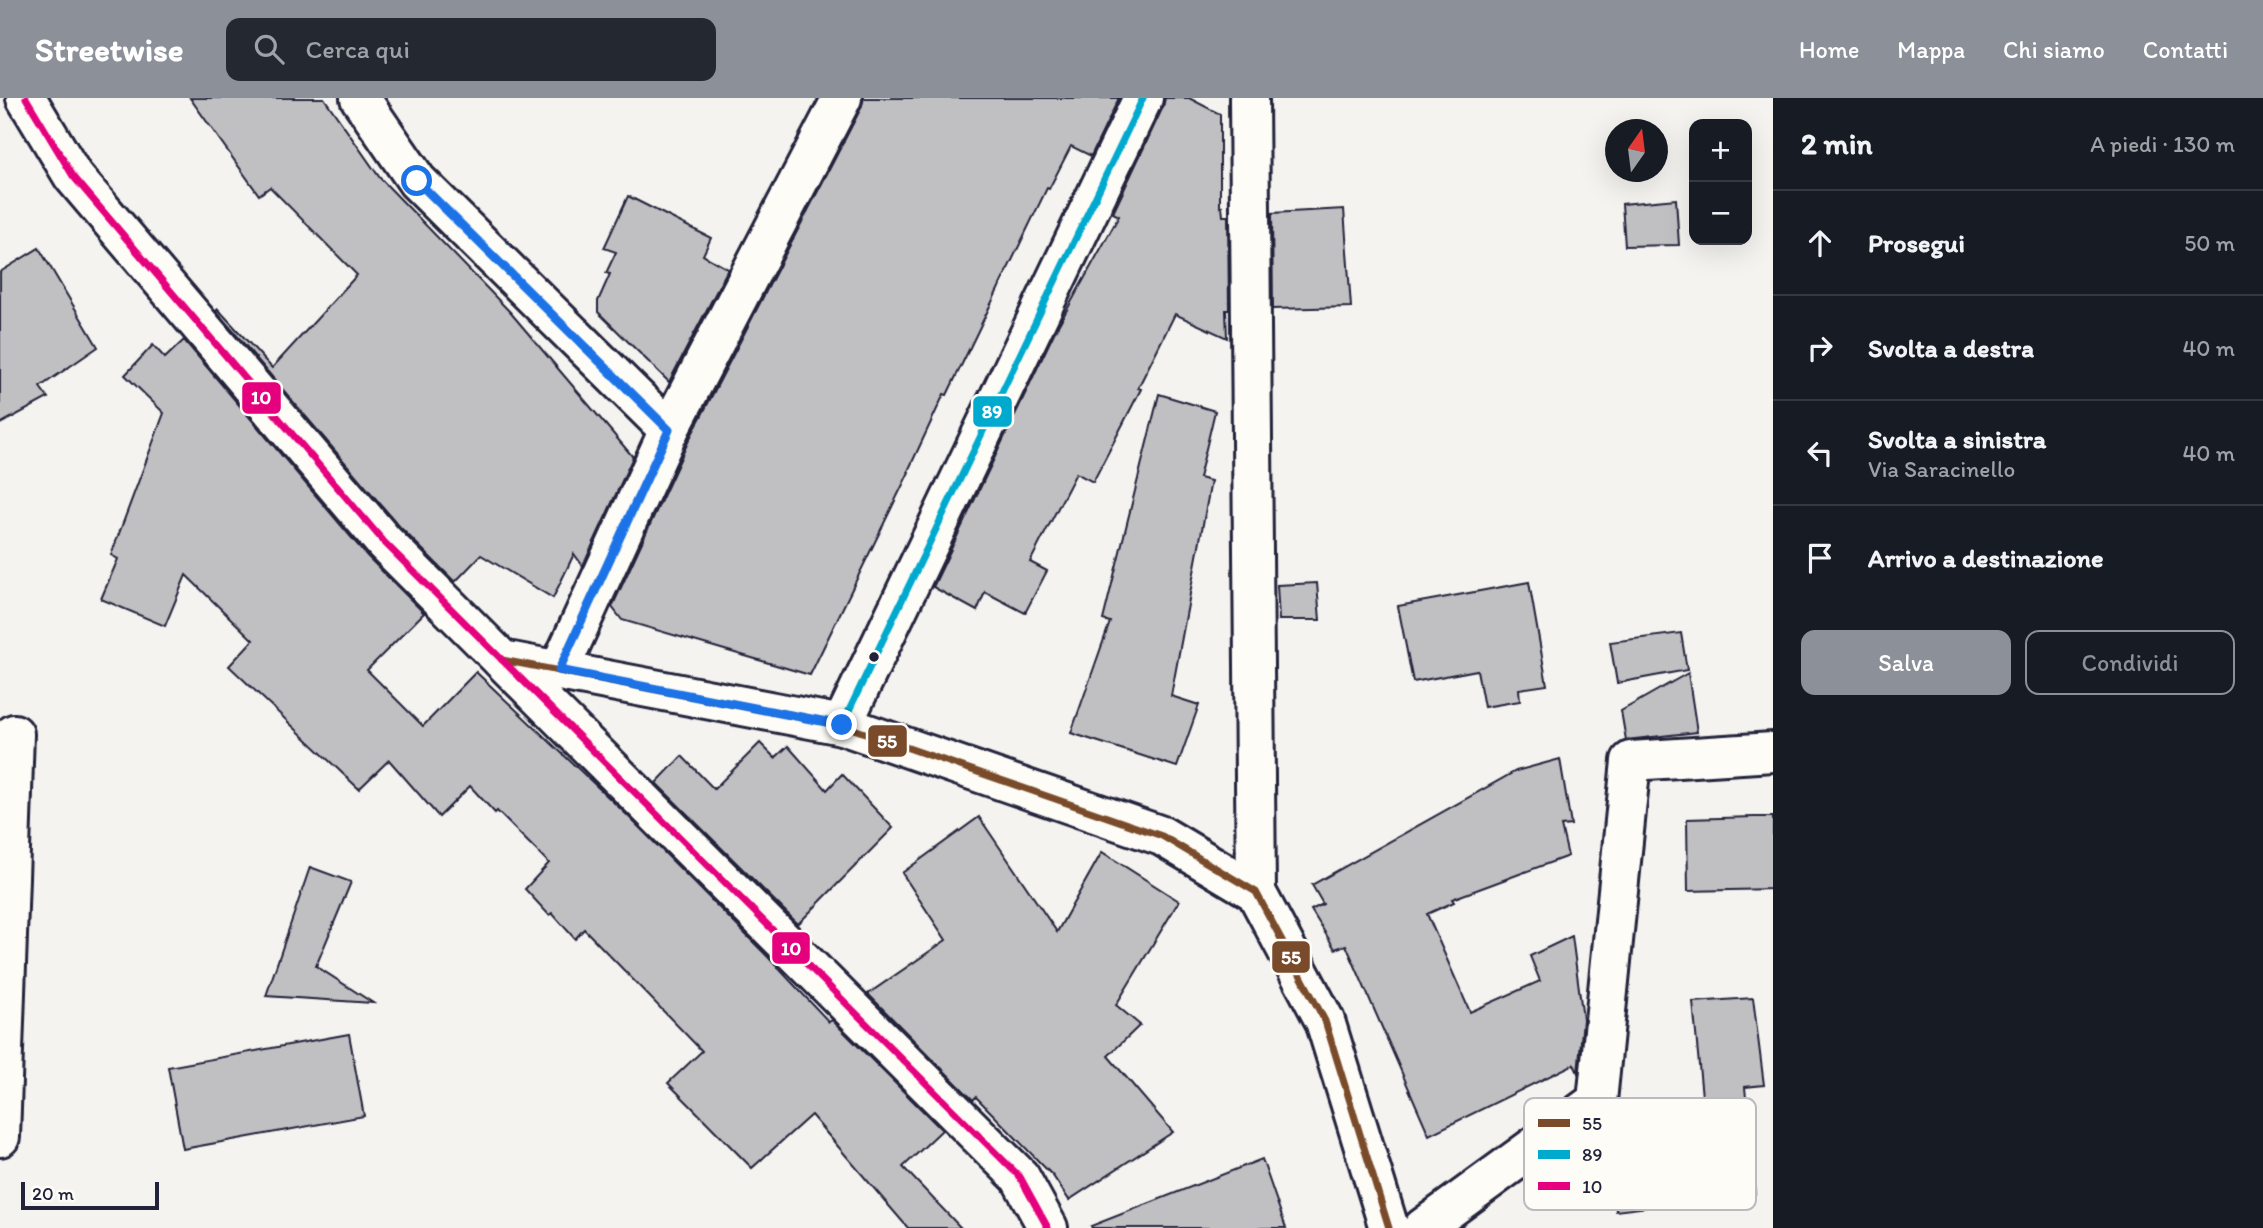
<!DOCTYPE html>
<html lang="it">
<head>
<meta charset="utf-8">
<style>
	:root { --surface:#171b24; --page:#242831; --text:#f1f3f6; --muted:#9ea1a6; --line:#363941; --accent:#8c9099 }
	body { margin:0; font-family:Itim,sans-serif; background:var(--page); color:var(--text) }
	.controls { position:absolute; right:21px; top:21px; display:grid; overflow:hidden; border-radius:14px; box-shadow:0 7px 28px #0002 }
	.controls button { width:63px; height:63px; display:grid; place-items:center; padding:0; border:0; border-bottom:2px solid var(--line); background:var(--surface); color:var(--text); font:35px sans-serif }
	.compass { position:absolute; left:1605px; top:21px; width:63px; height:63px; border-radius:50%; background:var(--surface); box-shadow:0 7px 28px #0002; rotate:14deg }
	.scale { position:absolute; left:21px; bottom:18px; width:138px; box-sizing:border-box; padding-left:7px; border:4px solid #22223b; border-top:0; font-size:19px; line-height:24px; white-space:nowrap; color:#22223b; -webkit-text-stroke:5px #fdfcf7; paint-order:stroke }
	.stop { position:absolute; width:21px; height:21px; margin:-16px; border:5px solid #1a73e8; border-radius:50%; background:#fff }
	.stop.end { background:#1a73e8; border-color:#fff; box-shadow:0 2px 7px #0008 }
	.list { margin:0; padding:0; list-style:none }
	h2 { display:flex; justify-content:space-between; align-items:center; height:91px; margin:0; padding:0 28px; font-size:30px }
	h2 small { font-size:23px; font-weight:400; color:var(--muted) }
	.list li { display:grid; grid-template-columns:46px 1fr auto; gap:21px; align-items:center; box-sizing:border-box; height:105px; padding:0 28px; border-top:2px solid var(--line) }
	.list b { display:block; font-size:26px; white-space:nowrap }
	.list p { margin:0; font-size:23px; white-space:nowrap; color:var(--muted) }
	.list em { font-size:23px; font-style:normal; color:var(--muted) }
	.actions { display:flex; gap:14px; padding:21px 28px }
	.actions a { flex:1; padding:16px 0; border:2px solid var(--accent); border-radius:14px; text-align:center; font-size:24px; color:var(--accent) }
	.actions .main { background:var(--accent); color:#fff }
	.icon { flex:none; width:38px; height:38px; fill:none; stroke:currentColor; stroke-width:2; stroke-linecap:round; stroke-linejoin:round }
	.map { position:relative; flex:none; width:1773px; height:1130px; overflow:hidden }
	header { display:flex; align-items:center; gap:42px; box-sizing:border-box; height:98px; padding:0 35px; background:var(--accent); color:#fff }
	header strong { font-size:33px }
	nav { display:flex; gap:38px; margin-inline-start:auto; font-size:24px }
	.search { width:490px; height:63px; background:var(--page); display:flex; align-items:center; gap:18px; box-sizing:border-box; padding:0 24px; border-radius:14px; color:var(--muted); font-size:26px }
	main { display:flex }
	aside { flex:1; background:var(--surface) }
	.map>svg:first-child { display:block }
	.building { fill:#c0bfc2; stroke:#22223b; stroke-width:2 }
	.lines { fill:none; stroke-linecap:round; stroke-linejoin:round }
	.street-casing { stroke:#22223b; stroke-width:44 }
	.secondary-casing { stroke:#22223b; stroke-width:44 }
	.street { stroke:#fdfcf7; stroke-width:38 }
	.secondary { stroke:#fdfcf7; stroke-width:38 }
	.bus-1-casing { stroke:#fdfcf7; stroke-width:12 }
	.bus-2-casing { stroke:#fdfcf7; stroke-width:12 }
	.bus-3-casing { stroke:#fdfcf7; stroke-width:12 }
	.bus-1 { stroke:#7a4b2a; stroke-width:7 }
	.bus-2 { stroke:#00a9ce; stroke-width:7 }
	.bus-3 { stroke:#e5007d; stroke-width:7 }
	.route { stroke:#1a73e8; stroke-width:9 }
	.bus-dot { fill:#22223b; stroke:#fdfcf7; stroke-width:2.5 }
	.key { fill:#fdfcf7; stroke:#bbbbbf; stroke-width:2 }
	.key-label { font-size:19px; fill:#22223b }
	.line-badge { stroke:#fdfcf7; stroke-width:2.5 }
	.badge-label { font-size:19px; text-anchor:middle; font-weight:bold; fill:#fff }
</style>
</head>
<body>
<header>
<strong>Streetwise</strong>
<div class="search"><svg class="icon" aria-label="search" viewBox="0 0 24 24"><circle cx="10" cy="10" r="6"/><path d="M15 15l6 6"/></svg>Cerca qui</div>
<nav><a>Home</a><a>Mappa</a><a>Chi siamo</a><a>Contatti</a></nav>
</header>
<main>
<div class="map">
<svg width="1773" height="1130" viewBox="0 0 1773 1130">
	<rect width="100%" height="100%" fill="#f4f3ef"/>
	<filter id="ink" filterUnits="userSpaceOnUse"><feTurbulence type="fractalNoise" baseFrequency=".0143" numOctaves="2"/><feDisplacementMap in="SourceGraphic" scale="14" xChannelSelector="R" yChannelSelector="G"/><feConvolveMatrix kernelMatrix="1 2 1 2 8 2 1 2 1" color-interpolation-filters="sRGB"/></filter>
	<g filter="url(#ink)">
		<g class="building">
			<path d="M190 0H324L380 80 510 214 633 359 583 468 574 456 553 500 481 457 455 484 400 429 216 213 218 211 272 270 357 177 270 89 259 97Z"/>
			<path d="M864 0H1119L1091 58 1071 48 1049 91 1047 90 947 297 944 296 908 373 909 374 810 577 622 522 612 509 689 342 861 10Z"/>
			<path d="M1165 0H1189L1220 16V109L1222 108 1223 118H1228L1229 212H1226L1227 240 1175 216 1138 290 1141 291 1093 384 1076 375 1030 464 1047 473 1025 515 985 494 977 513 933 489 1054 235 1119 118 1113 115 1163 9Z"/>
			<path d="M628 98 711 140 703 157 728 171 669 284 598 214V203L610 176 606 175 616 154 604 150Z"/>
			<path d="M1676 101 1679 147 1625 148 1622 106Z"/>
			<path d="M1344 111 1351 209 1273 211 1272 115Z"/>
			<path d="M39 150 98 249 40 289 48 300 0 326V174Z"/>
			<path d="M184 242 367 458 424 515 367 572 423 628 476 574 626 716 767 858 829 924 832 922 942 1032 903 1069 961 1130H908L811 1017 752 1070 668 985 702 953 584 831 575 841 552 815 549 817 525 791 549 765 497 713 495 715 470 688 439 719 389 662 359 691 229 568 253 542 186 477 165 528 101 501 118 461 111 457 164 315 125 277 153 247 165 260Z"/>
			<path d="M1159 296 1215 313 1199 380 1211 383 1171 598 1199 607 1177 669 1071 635 1110 524 1103 522Z"/>
			<path d="M1529 484 1547 587 1519 591 1520 603 1484 609 1477 572 1413 584 1398 508Z"/>
			<path d="M1317 485 1320 522H1279L1277 487Z"/>
			<path d="M1681 535 1687 572 1617 585 1610 544Z"/>
			<path d="M1688 575 1697 634 1626 642 1621 613Z"/>
			<path d="M760 645 775 660 788 648 827 692 842 676 893 730 798 826 656 685 682 658 714 691Z"/>
			<path d="M1560 661 1571 727 1561 728 1568 758 1452 801 1454 804 1427 816 1470 914 1540 883 1530 858 1572 838 1583 921 1578 975 1574 966 1429 1037 1346 847 1335 851 1311 812 1323 806 1312 787 1516 673Z"/>
			<path d="M979 719 1057 834 1102 754 1179 803 1116 907 1140 927 1108 958 1173 1034 1069 1102 1053 1078 976 999 973 1002 868 896 946 842 902 775Z"/>
			<path d="M1754 719H1773V791L1688 793 1687 721Z"/>
			<path d="M310 769 351 784 316 868 373 905 266 898Z"/>
			<path d="M1753 900 1764 987 1745 989 1755 1096 1616 1113 1606 1030 1704 1020 1693 904Z"/>
			<path d="M349 936 364 1018 183 1051 168 969Z"/>
			<path d="M1262 1061 1286 1130H1092L1091 1128Z"/>
		</g>
		<g class="lines">
			<g class="street-casing">
				<g id="street">
					<path d="M360 0 417 83 669 332"/>
					<path d="M1249 0 1256 794"/>
					<path d="M502 562 1020 1079 1048 1130"/>
					<path d="M559 572 669 332 842 0"/>
					<path d="M842 627 1143 0"/>
					<path d="M0 1039 14 636"/>
					<path d="M1423 1130 1597 1003 1631 663 1773 654"/>
				</g>
			</g>
			<g class="secondary-casing">
				<path id="secondary" d="M26 0 73 78 384 444 502 562 842 627 1162 738 1256 794 1325 923 1389 1130"/>
			</g>
			<use href="#street" class="street"/>
			<use href="#secondary" class="secondary"/>
			<g class="bus-1-casing">
				<path id="bus-1" d="M502 562 842 627 1162 738 1256 794 1325 923 1389 1130"/>
			</g>
			<g class="bus-2-casing">
				<path id="bus-2" d="M842 627 1143 0"/>
			</g>
			<g class="bus-3-casing">
				<path id="bus-3" d="M26 0 73 78 384 444 1020 1079 1048 1130"/>
			</g>
			<use href="#bus-1" class="bus-1"/>
			<use href="#bus-2" class="bus-2"/>
			<use href="#bus-3" class="bus-3"/>
		</g>
	</g>
	<g class="lines" filter="url(#ink)">
		<path class="route" d="M417 83 669 332 559 572 842 627"/>
	</g>
	<circle class="bus-dot" cx="874" cy="559" r="6"/>
	<rect x="1524" y="1000" width="232" height="112" rx="10" class="key"/>
	<rect x="1538" y="1021" width="32" height="8" fill="#7a4b2a"/>
	<rect x="1538" y="1052" width="32" height="9" fill="#00a9ce"/>
	<rect x="1538" y="1084" width="32" height="8" fill="#e5007d"/>
	<g class="key-label">
		<text x="1582" y="1032">55</text>
		<text x="1582" y="1063">89</text>
		<text x="1582" y="1095">10</text>
	</g>
	<g class="line-badge">
		<rect x="241" y="283" width="41" height="34" rx="7" fill="#e5007d"/>
		<rect x="972" y="297" width="41" height="33" rx="7" fill="#00a9ce"/>
		<rect x="867" y="626" width="41" height="34" rx="7" fill="#7a4b2a"/>
		<rect x="771" y="833" width="40" height="34" rx="7" fill="#e5007d"/>
		<rect x="1271" y="842" width="40" height="34" rx="7" fill="#7a4b2a"/>
	</g>
	<g class="badge-label">
		<text x="261" y="306">10</text>
		<text x="992" y="320">89</text>
		<text x="887" y="650">55</text>
		<text x="791" y="857">10</text>
		<text x="1291" y="866">55</text>
	</g>
</svg>
<div class="controls">
<button>+</button>
<button>−</button>
</div>
<svg class="compass" viewBox="-18 -18 36 36"><path d="M0-13l5 13h-10z" fill="#e53935"/><path d="M0 13l5-13h-10z" fill="#9ea1a6"/></svg>
<div class="scale">20 m</div>
<div class="stop" style="left:417px;top:83px"></div>
<div class="stop end" style="left:842px;top:627px"></div>
</div>
<aside>
<h2>2 min<small>A piedi · 130 m</small></h2>
<ul class="list">
<li><svg class="icon" aria-label="ahead" viewBox="0 0 24 24"><path d="M12 20V5M6 11l6-6 6 6"/></svg><div><b>Prosegui</b></div><em>50 m</em></li>
<li><svg class="icon" aria-label="right" viewBox="0 0 24 24"><path d="M7 20v-9h11M14 6l5 5-5 5"/></svg><div><b>Svolta a destra</b></div><em>40 m</em></li>
<li><svg class="icon" aria-label="left" viewBox="0 0 24 24"><path d="M17 20v-9H6M10 6l-5 5 5 5"/></svg><div><b>Svolta a sinistra</b><p>Via Saracinello</p></div><em>40 m</em></li>
<li><svg class="icon" aria-label="arrive" viewBox="0 0 24 24"><path d="M6 21V4h12l-3 4 3 4H6"/></svg><div><b>Arrivo a destinazione</b></div></li>
</ul>
<div class="actions"><a class="main">Salva</a><a>Condividi</a></div>
</aside>
</main>
</body>
</html>
